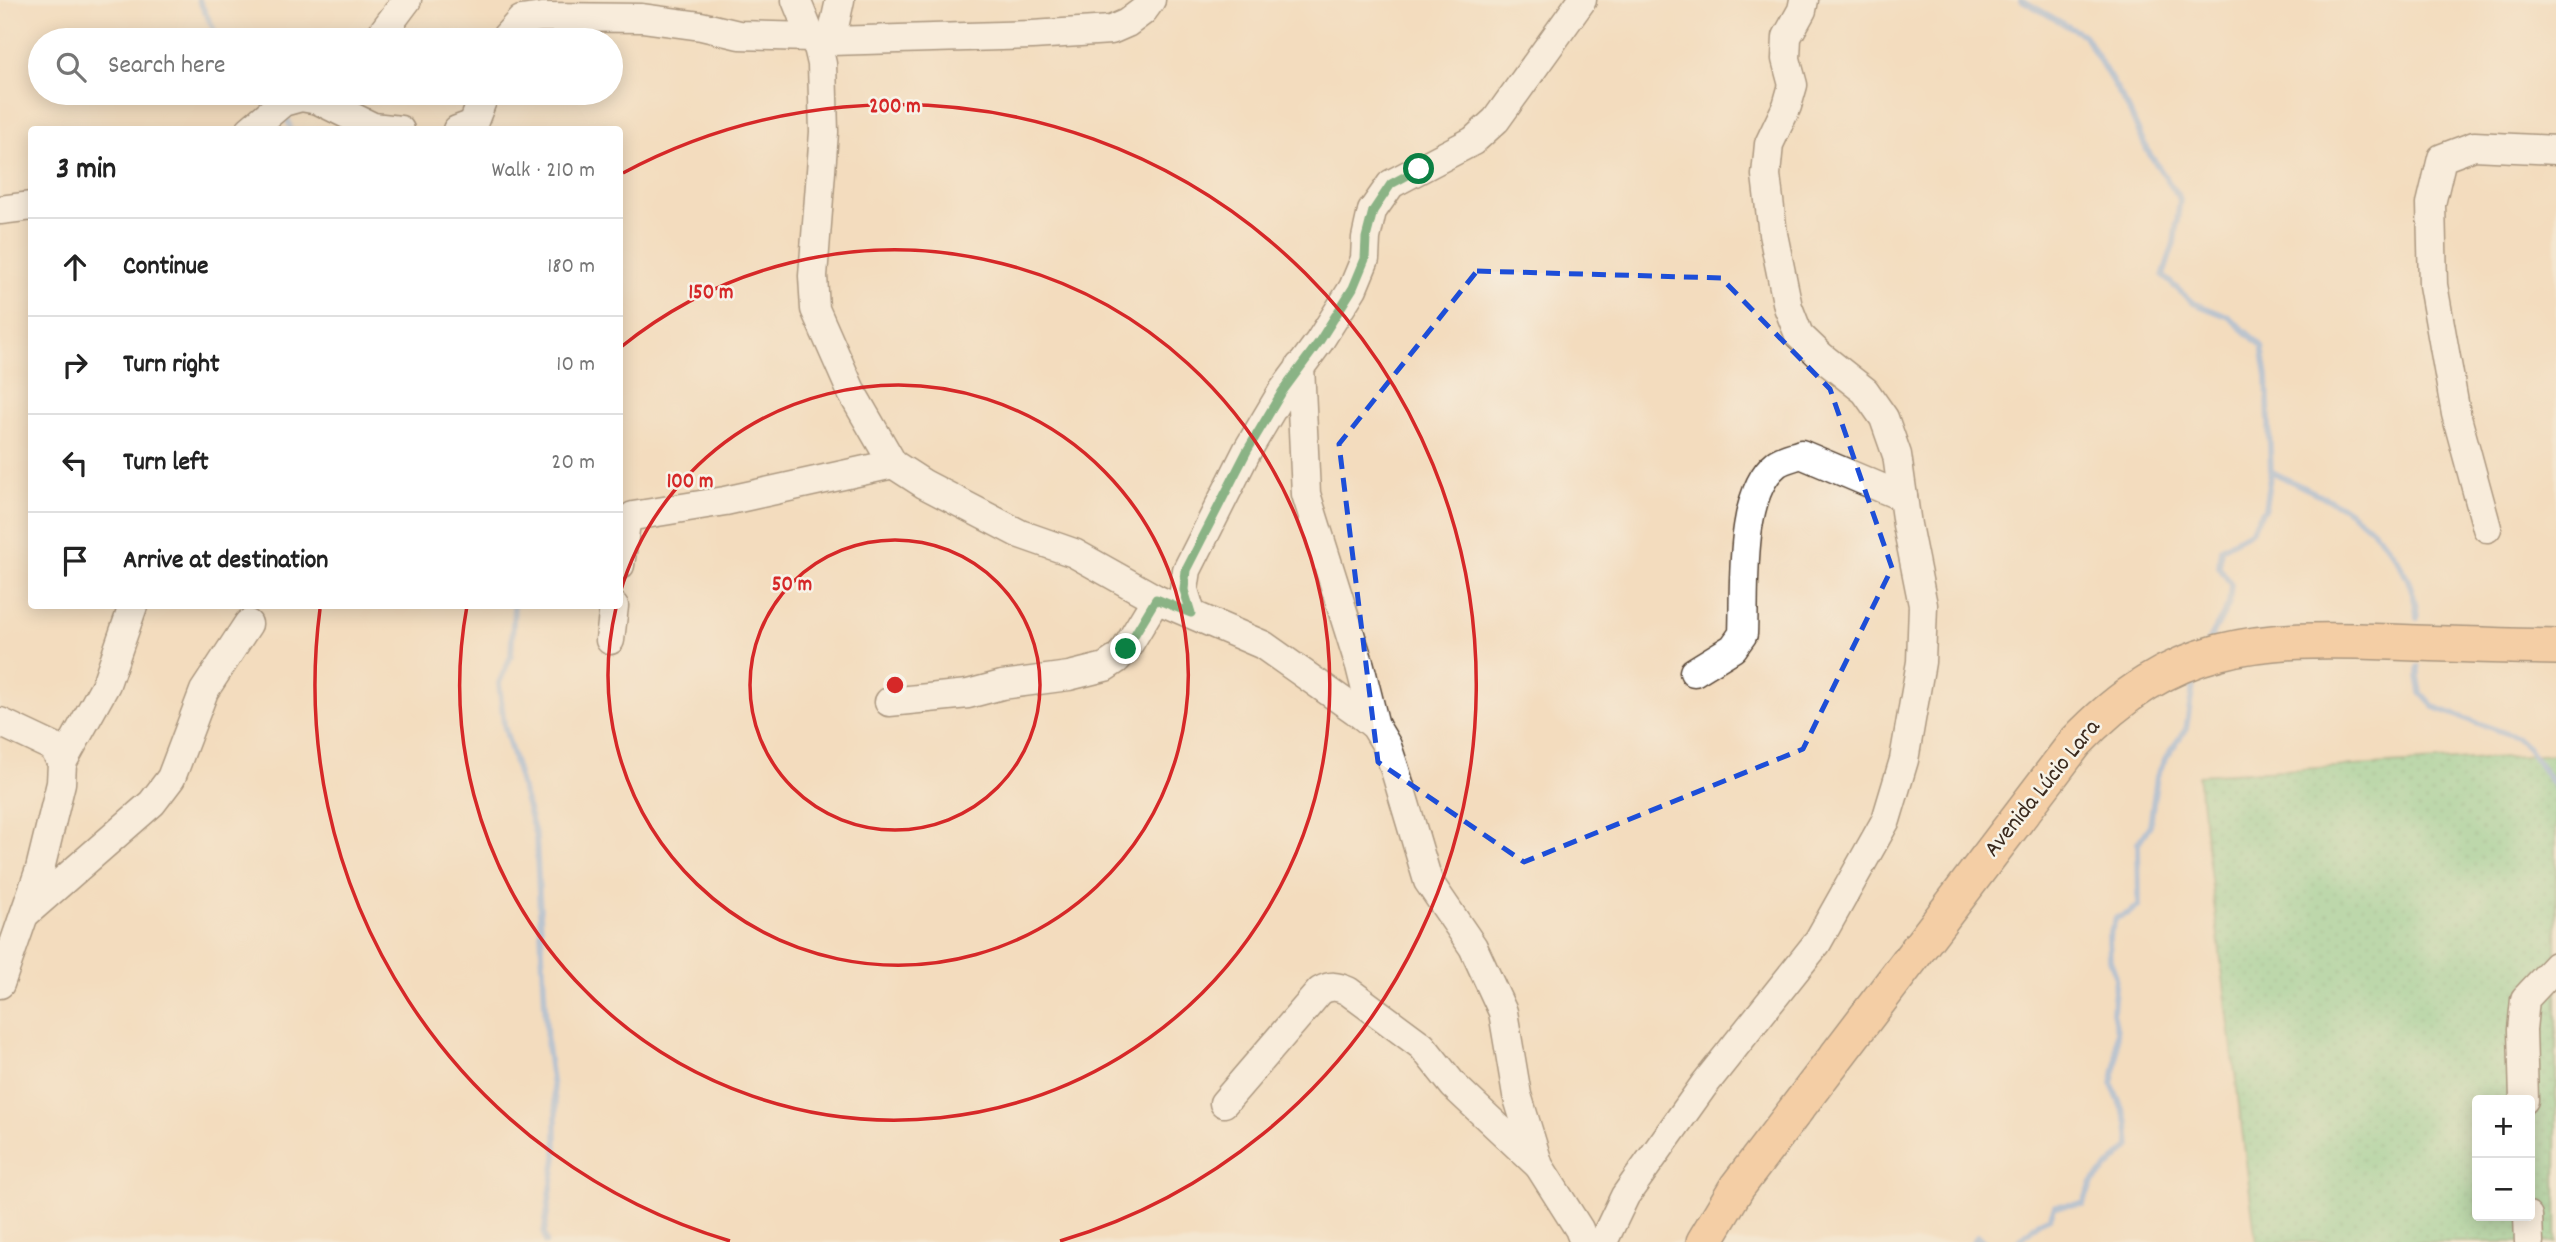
<!DOCTYPE html>
<html lang="en">
<head>
<meta charset="utf-8">
<style>
	:root { --surface:#fff; --page:#f2f2f2; --text:#222; --muted:#767676; --line:#e0e0e0 }
	body { margin:0; font-family:Dekko,sans-serif; background:var(--page); color:var(--text) }
	.controls { position:absolute; right:21px; bottom:21px; display:grid; overflow:hidden; border-radius:7px; box-shadow:0 4px 18px #0003 }
	.controls button { width:63px; height:63px; display:grid; place-items:center; padding:0; border:0; border-bottom:2px solid var(--line); background:var(--surface); color:var(--text); font:35px sans-serif }
	.stop { position:absolute; width:21px; height:21px; margin:-16px; border:5px solid #0b8043; border-radius:50%; background:#fff }
	.stop.end { background:#0b8043; border-color:#fff; box-shadow:0 2px 7px #0008 }
	.list { margin:0; padding:0; list-style:none }
	h2 { display:flex; justify-content:space-between; align-items:center; height:91px; margin:0; padding:0 28px; font-size:30px }
	h2 small { font-size:23px; font-weight:400; color:var(--muted) }
	.list li { display:grid; grid-template-columns:46px 1fr auto; gap:21px; align-items:center; box-sizing:border-box; height:98px; padding:0 28px; border-top:2px solid var(--line) }
	.list b { display:block; font-size:26px; white-space:nowrap }
	.list em { font-size:23px; font-style:normal; color:var(--muted) }
	.icon { flex:none; width:38px; height:38px; fill:none; stroke:currentColor; stroke-width:2; stroke-linecap:round; stroke-linejoin:round }
	.map { position:relative; flex:none; width:2556px; height:1242px; overflow:hidden }
	.search { position:absolute; background:var(--surface); box-shadow:0 4px 18px #0003; left:28px; top:28px; width:595px; height:77px; display:flex; align-items:center; gap:18px; box-sizing:border-box; padding:0 24px; border-radius:38px; color:var(--muted); font-size:26px }
	.panel { position:absolute; background:var(--surface); box-shadow:0 4px 18px #0003; left:28px; top:126px; width:595px; height:483px; border-radius:7px }
	.map>svg:first-child { display:block }
	.grass { fill:url(#grass-dots); stroke:#5b7e5a; stroke-width:2; fill-rule:evenodd }
	.lines { fill:none; stroke-linecap:round; stroke-linejoin:round }
	.stream { stroke:#79a7e2; stroke-width:6 }
	.minor-casing { stroke:#574536; stroke-width:31 }
	.major-casing { stroke:#574536; stroke-width:38 }
	.minor { stroke:#fff; stroke-width:28 }
	.major { stroke:#f7bd88; stroke-width:35 }
	.route { stroke:#0b8043; stroke-width:9 }
	.marked { fill:none; stroke:#1d4ed8; stroke-width:5; stroke-dasharray:14 9; stroke-linejoin:round }
	.ring { fill:none; stroke:#d62828; stroke-width:3.5 }
	.labels { text-anchor:middle; dominant-baseline:central; stroke-width:5; stroke-linejoin:round; paint-order:stroke }
	.street-label { font-size:24px; fill:#3b2a1e; stroke:#f7f3e8 }
	.centre { fill:#d62828; stroke:#f7f3e8; stroke-width:3.5 }
	.ring-label { font-size:21px; text-anchor:middle; font-weight:bold; fill:#d62828; stroke:#f7f3e8; stroke-width:5; stroke-linejoin:round; paint-order:stroke }
</style>
</head>
<body>
<div class="map">
<svg width="2556" height="1242" viewBox="0 0 2556 1242">
	<defs>
		<pattern id="grass-dots" width="8" height="8" patternUnits="userSpaceOnUse" patternTransform="scale(1.75)"><rect width="8" height="8" fill="#7bd195"/><path d="M2 2h.1M6 6h.1" fill="none" stroke="#66aa79" stroke-width="1.8" stroke-linecap="round"/></pattern>
	</defs>
	<rect width="100%" height="100%" fill="#f7f3e8"/>
	<filter id="ink" filterUnits="userSpaceOnUse"><feTurbulence type="fractalNoise" baseFrequency=".0143" numOctaves="2"/><feDisplacementMap in="SourceGraphic" scale="14" xChannelSelector="R" yChannelSelector="G"/><feConvolveMatrix kernelMatrix="1 2 1 2 8 2 1 2 1" color-interpolation-filters="sRGB"/></filter>
	<filter id="wash" filterUnits="userSpaceOnUse"><feTurbulence type="fractalNoise" baseFrequency=".00686" numOctaves="4" result="noise"/><feDisplacementMap in="SourceGraphic" scale="28" xChannelSelector="R" yChannelSelector="G"/><feGaussianBlur stdDeviation="1.57" result="paint"/><feColorMatrix in="noise" values="0 0 0 0 0 0 0 0 0 0 0 0 0 0 0 0 0 1.4 0 .05"/><feComposite in="paint" operator="in"/></filter>
	<g filter="url(#wash)">
		<rect width="100%" height="100%" fill="#f3dcbe"/>
		<path class="grass" d="M2556 754V1242H2256L2198 775ZM2477 1100H2530V1216H2477Z"/>
		<g class="lines">
			<g class="stream">
				<path d="M199 0 219 40"/>
				<path d="M2022 0 2085 36 2128 108 2147 150 2180 199 2174 243 2163 276 2193 303 2229 317 2262 346 2267 377 2271 471 2265 508 2250 532 2221 548 2219 567 2231 584 2229 604 2207 645"/>
				<path d="M285 111 291 130"/>
				<path d="M2271 471C2294 484 2323 495 2344 508 2383 533 2414 571 2417 618"/>
				<path d="M514 606 511 656 499 683 504 725 536 837 547 1045 556 1110V1157L544 1233 546 1242"/>
				<path d="M2418 667V677L2421 693 2434 707 2516 737 2528 748 2556 788"/>
				<path d="M1973 1242 1978 1236 1984 1242"/>
				<path d="M2018 1242 2039 1222 2050 1217 2055 1206 2083 1204 2092 1183 2130 1146 2128 1123 2112 1084 2116 1065 2117 1031 2113 1012 2116 976 2110 960 2109 936 2116 918 2127 914 2139 906 2138 843 2150 825 2157 776 2166 757 2186 729 2194 681"/>
			</g>
		</g>
	</g>
	<g filter="url(#ink)">
		<g class="lines">
			<g class="minor-casing">
				<g id="minor">
					<path d="M796 0 811 37"/>
					<path d="M377 40 407 0"/>
					<path d="M503 40 521 20 542 17 642 18 701 26 739 35 811 37 818 47 822 64 824 132 813 276 815 309 852 393 893 464 924 484 1020 534 1074 553 1156 599 1263 645 1355 710 1375 726 1387 746 1395 770 1428 881 1473 947 1503 1012 1517 1095 1539 1166 1579 1229 1584 1242"/>
					<path d="M831 41 840 0"/>
					<path d="M818 47 831 41 1032 35 1111 30 1127 23 1143 11 1151 0"/>
					<path d="M250 130 283 102 301 97 318 100 373 127 400 130"/>
					<path d="M457 130 473 124 485 93"/>
					<path d="M0 210 32 206"/>
					<path d="M1300 366 1306 494 1360 666 1375 726"/>
					<path d="M2487 528 2456 414 2433 285 2431 204 2442 158 2474 146 2556 150"/>
					<path d="M620 565 626 523 633 516 725 501 893 464"/>
					<path d="M1191 613 1184 590 1187 570 1247 451 1282 392 1319 342 1353 288 1365 259 1366 238 1372 211 1391 184 1473 141 1496 120 1582 0"/>
					<path d="M610 640 614 606"/>
					<path d="M1694 672 1733 648 1743 634C1745 589 1738 494 1776 464 1782 459 1793 457 1801 454L1903 497"/>
					<path d="M889 702 968 694 1002 685 1069 676 1105 667 1117 659 1126 649 1156 599"/>
					<path d="M0 722 53 747 62 763 61 783 40 869 0 984"/>
					<path d="M62 763 106 684 133 606"/>
					<path d="M25 914 152 803 171 778 204 691 248 624"/>
					<path d="M2524 1100 2522 1030 2525 999 2556 966"/>
					<path d="M1224 1103 1320 991C1331 985 1337 986 1348 991L1422 1046 1454 1086 1537 1164"/>
					<path d="M2528 1216 2529 1242"/>
					<path d="M1603 1242 1625 1196 1704 1085 1817 943 1886 820 1904 760 1921 662 1923 605 1907 525 1897 455 1884 418 1865 391 1822 357 1799 335 1788 307 1773 234 1766 175 1769 144 1787 106 1793 85 1786 59 1787 37 1802 10 1804 0"/>
				</g>
			</g>
			<g class="major-casing">
				<path id="major" d="M1704 1242 1737 1187 2075 743C2172 640 2258 637 2391 642 2446 644 2501 646 2556 647"/>
			</g>
			<use href="#minor" class="minor"/>
			<use href="#major" class="major"/>
		</g>
	</g>
	<g class="lines" filter="url(#ink)">
		<path class="route" d="M1126 649 1156 599 1191 613 1184 590 1186 570 1247 451 1282 392 1319 342 1353 288 1365 259 1366 238 1373 211 1391 184 1419 169"/>
	</g>
	<path d="M0 0H2556V1242H0ZM1477 271 1721 278 1830 389 1892 568 1803 749 1524 862 1378 762 1339 444Z" fill="#f3dcbe" fill-opacity=".55" fill-rule="evenodd"/>
	<path class="marked" d="M1477 271 1721 278 1830 389 1892 568 1803 749 1524 862 1378 762 1339 444Z"/>
	<g class="ring">
		<circle cx="895" cy="685" r="145"/>
		<path d="M620 593A290 290 0 1 1 616 608"/>
		<path d="M621 347A435 435 0 1 1 467 606"/>
		<path d="M730 1241A580 580 0 0 1 320 609M623 173A580 580 0 1 1 1060 1241"/>
	</g>
	<g class="labels">
		<g class="street-label">
			<text transform="translate(2043 789) rotate(-51)">Avenida Lúcio Lara</text>
		</g>
	</g>
	<circle cx="895" cy="685" r="10" class="centre"/>
	<g class="ring-label">
		<text x="895" y="112">200 m</text>
		<text x="711" y="298">150 m</text>
		<text x="690" y="487">100 m</text>
		<text x="792" y="590">50 m</text>
	</g>
</svg>
<div class="controls">
<button>+</button>
<button>−</button>
</div>
<div class="stop" style="left:1419px;top:169px"></div>
<div class="stop end" style="left:1126px;top:649px"></div>
<div class="search"><svg class="icon" aria-label="search" viewBox="0 0 24 24"><circle cx="10" cy="10" r="6"/><path d="M15 15l6 6"/></svg>Search here</div>
<section class="panel">
<h2>3 min<small>Walk · 210 m</small></h2>
<ul class="list">
<li><svg class="icon" aria-label="ahead" viewBox="0 0 24 24"><path d="M12 20V5M6 11l6-6 6 6"/></svg><div><b>Continue</b></div><em>180 m</em></li>
<li><svg class="icon" aria-label="right" viewBox="0 0 24 24"><path d="M7 20v-9h11M14 6l5 5-5 5"/></svg><div><b>Turn right</b></div><em>10 m</em></li>
<li><svg class="icon" aria-label="left" viewBox="0 0 24 24"><path d="M17 20v-9H6M10 6l-5 5 5 5"/></svg><div><b>Turn left</b></div><em>20 m</em></li>
<li><svg class="icon" aria-label="arrive" viewBox="0 0 24 24"><path d="M6 21V4h12l-3 4 3 4H6"/></svg><div><b>Arrive at destination</b></div></li>
</ul>
</section>
</div>
</body>
</html>
